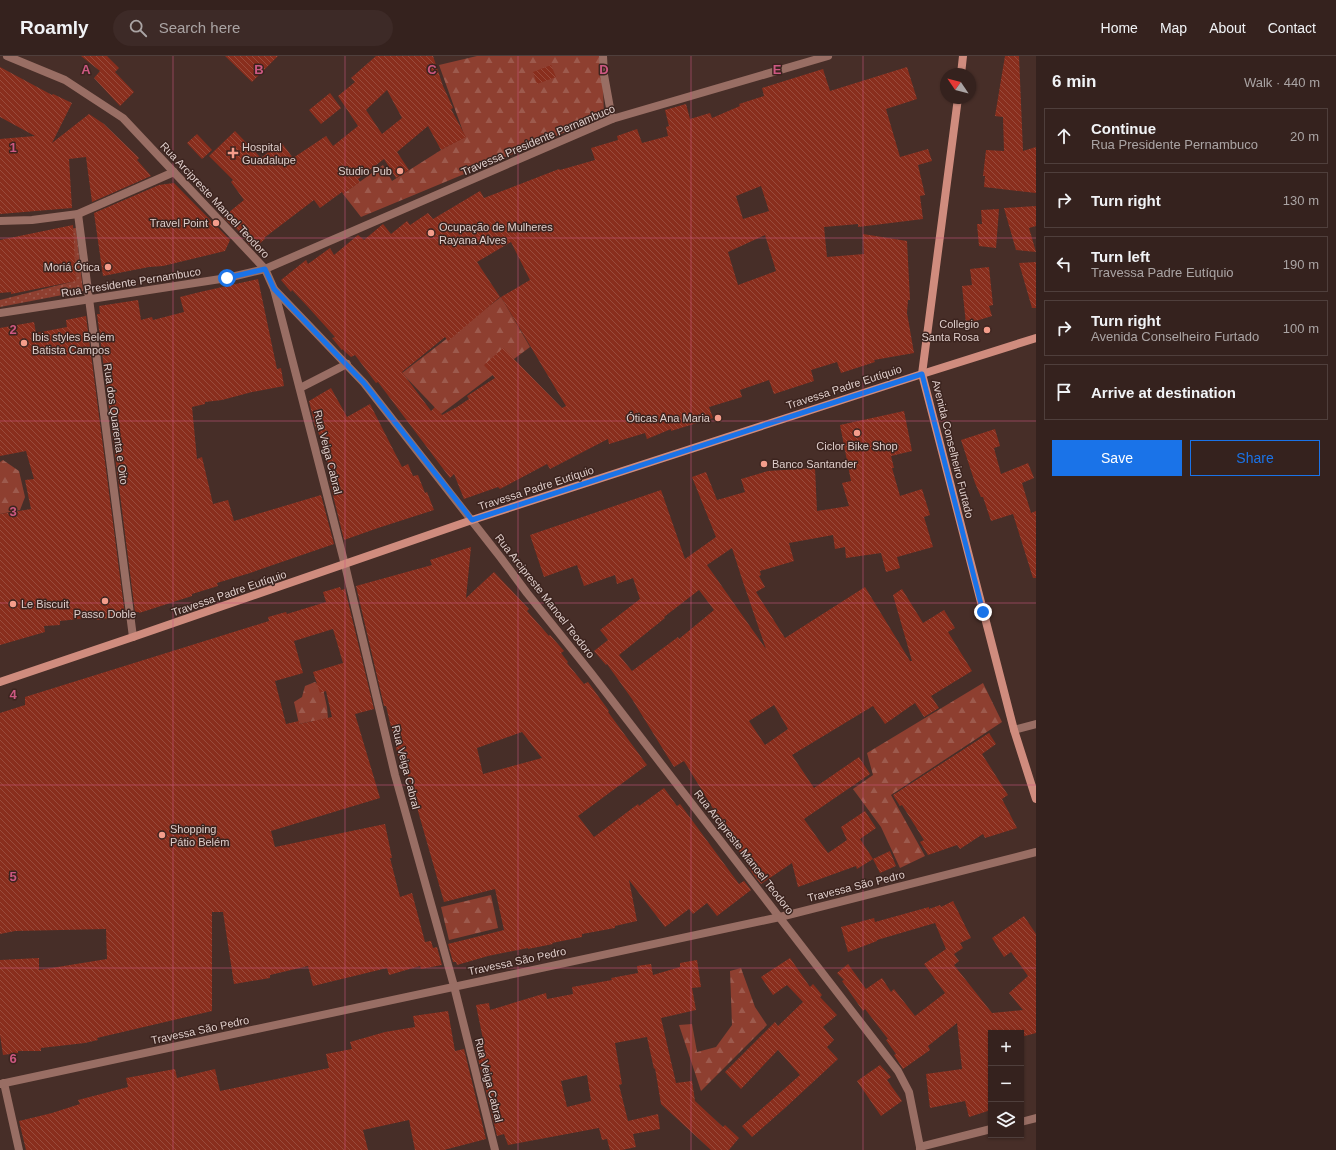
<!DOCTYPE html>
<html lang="en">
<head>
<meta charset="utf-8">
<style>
	:root { --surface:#35221e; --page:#3d2a27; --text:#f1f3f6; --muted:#aaa4a4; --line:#4f3f3c; --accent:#1a73e8 }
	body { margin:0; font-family:Helvetica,sans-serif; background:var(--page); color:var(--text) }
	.controls { position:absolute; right:12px; bottom:12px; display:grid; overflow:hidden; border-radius:0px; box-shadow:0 1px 3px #0004 }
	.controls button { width:36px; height:36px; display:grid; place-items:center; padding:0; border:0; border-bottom:1px solid var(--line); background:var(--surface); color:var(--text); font:20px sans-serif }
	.compass { position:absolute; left:940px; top:12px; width:36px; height:36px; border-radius:50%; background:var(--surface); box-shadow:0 1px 3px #0004; rotate:305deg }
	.stop { position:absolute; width:12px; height:12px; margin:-9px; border:3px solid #1a73e8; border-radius:50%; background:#fff }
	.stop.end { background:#1a73e8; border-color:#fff; box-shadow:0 1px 4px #0008 }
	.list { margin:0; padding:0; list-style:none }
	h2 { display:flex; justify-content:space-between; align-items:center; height:52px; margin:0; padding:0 16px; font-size:17px }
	h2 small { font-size:13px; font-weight:400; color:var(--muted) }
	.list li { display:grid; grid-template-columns:26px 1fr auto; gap:12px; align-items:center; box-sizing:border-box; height:56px; margin:0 8px 8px; padding:0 8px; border:1px solid var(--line); border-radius:0px }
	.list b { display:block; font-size:15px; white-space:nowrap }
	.list p { margin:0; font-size:13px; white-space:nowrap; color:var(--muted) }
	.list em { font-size:13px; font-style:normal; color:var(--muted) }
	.actions { display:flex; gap:8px; padding:12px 16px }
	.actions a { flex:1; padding:9px 0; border:1px solid var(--accent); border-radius:0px; text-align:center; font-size:14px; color:var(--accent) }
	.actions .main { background:var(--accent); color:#fff }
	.icon { flex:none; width:22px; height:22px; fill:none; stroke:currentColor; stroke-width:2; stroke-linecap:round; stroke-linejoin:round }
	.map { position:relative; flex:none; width:1036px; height:1094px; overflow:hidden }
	header { display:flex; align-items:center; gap:24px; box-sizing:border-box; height:56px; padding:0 20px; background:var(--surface); border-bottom:1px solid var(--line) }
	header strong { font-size:19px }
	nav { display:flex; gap:22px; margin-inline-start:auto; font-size:14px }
	.search { width:280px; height:36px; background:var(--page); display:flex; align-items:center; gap:10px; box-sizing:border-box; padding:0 14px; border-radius:22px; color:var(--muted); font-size:15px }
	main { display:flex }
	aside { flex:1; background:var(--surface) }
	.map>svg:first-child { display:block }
	.green { fill:url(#green-dots) }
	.forest { fill:url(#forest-firs) }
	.building { fill:url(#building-back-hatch); fill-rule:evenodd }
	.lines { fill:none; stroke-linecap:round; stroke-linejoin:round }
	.minor { stroke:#996e64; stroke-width:8 }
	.tertiary { stroke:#996e64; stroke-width:8 }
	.secondary { stroke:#d08c7e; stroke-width:8 }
	.route { stroke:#1a73e8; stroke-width:5 }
	.grid { fill:none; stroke:#cc5882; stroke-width:1; stroke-opacity:0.55 }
	.poi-dot { fill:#f49d8b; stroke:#3c241f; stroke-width:1.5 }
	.labels { text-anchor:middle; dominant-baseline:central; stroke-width:3; stroke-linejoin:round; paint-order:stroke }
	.street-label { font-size:11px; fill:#dfcecb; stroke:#3c241f }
	.poi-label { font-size:11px; fill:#dfcecb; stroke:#3c241f; text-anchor:start }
	.grid-label { font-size:13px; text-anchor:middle; font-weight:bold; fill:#cc5882; stroke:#3c241f; stroke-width:3; stroke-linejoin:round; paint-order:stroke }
</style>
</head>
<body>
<header>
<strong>Roamly</strong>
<div class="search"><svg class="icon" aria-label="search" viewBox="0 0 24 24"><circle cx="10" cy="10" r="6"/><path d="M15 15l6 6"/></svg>Search here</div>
<nav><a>Home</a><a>Map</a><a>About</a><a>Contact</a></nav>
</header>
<main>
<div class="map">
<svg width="1036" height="1094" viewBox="0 0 1036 1094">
	<defs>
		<pattern id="green-dots" width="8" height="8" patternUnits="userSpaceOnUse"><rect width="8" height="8" fill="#8e3f30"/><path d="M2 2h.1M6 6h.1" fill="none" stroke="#9d5a4d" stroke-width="1.8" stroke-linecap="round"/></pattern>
		<pattern id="forest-firs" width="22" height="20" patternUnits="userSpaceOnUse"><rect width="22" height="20" fill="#8e3f30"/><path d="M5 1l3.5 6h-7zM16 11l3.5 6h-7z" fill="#9d5a4d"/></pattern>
		<pattern id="building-back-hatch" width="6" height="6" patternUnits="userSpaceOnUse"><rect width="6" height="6" fill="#892e1d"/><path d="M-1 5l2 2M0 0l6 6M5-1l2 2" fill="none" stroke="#994b3c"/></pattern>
	</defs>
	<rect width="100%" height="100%" fill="#472e28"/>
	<path class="green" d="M76 172 83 235 0 251V244L71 226 61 174Z"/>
	<g class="forest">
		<path d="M477 0H602L604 60 361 161 343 138 383 109 392 125 441 94 465 81 439 9Z"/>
		<path d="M501 241 530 291 441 358 402 317Z"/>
		<path d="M3 404 19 415 25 441 20 454 0 458V406Z"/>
		<path d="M315 626 323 633 327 651 329 674 315 672 313 665 299 668 294 646 302 641 305 630Z"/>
		<path d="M983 627 1002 666 891 739 925 800 900 812 881 771 853 733 873 719 867 697Z"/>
		<path d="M491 839 498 872 449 884 441 851Z"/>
		<path d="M741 912 755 951 767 969 701 1035 679 969 692 968 697 996 716 991 732 969 730 915Z"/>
	</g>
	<g class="building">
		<path d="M81 0H107L119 12 115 16 134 36 120 50 94 22 100 15Z"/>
		<path d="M225 0H278L252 26Z"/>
		<path d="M376 0H433L443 30 453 52 451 53 466 81 441 94 428 70 397 96 409 114 396 122 384 103 358 123 360 126 343 138 342 136 320 152 314 144 264 182 265 183 254 192 251 187V191L236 172 235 173 223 161 244 144 231 126 233 124 209 100 235 75 261 102 281 86 293 102 326 80 333 90 358 70 338 40 355 26 351 22ZM387 34 402 62 382 78 366 54Z"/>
		<path d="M1005 0H1019L1023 95 1036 91V137L984 131 985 120H983L986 94 1004 95 1003 61 995 60Z"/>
		<path d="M551 9 556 21 537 28 533 16Z"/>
		<path d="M0 11 52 39 53 38 72 47 52 87 89 58 104 68 139 102 137 104 151 120 92 146 86 101 69 103 72 152 0 158V83L35 80 0 61Z"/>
		<path d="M907 11 917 43 886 53 900 101 928 93 932 105 918 109 925 139 920 140 923 163 858 171V168L824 171 827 201 864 198 863 178 907 185 910 244H908L907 257 914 297 874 304 875 306 841 317 837 306 811 314 814 325 774 338 769 324 740 334 742 341 709 351 713 362 671 375V373L647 383 645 377 609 388 608 383 550 413 547 408 500 433 498 431 464 443 454 418 450 422 378 326 376 327 355 299 351 301 342 293V294L332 282 335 281 308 251 292 234 291 236 281 224 306 204 308 208 330 192 334 199 358 179 364 184 383 168 391 178 407 165 410 169 428 157 433 163 480 135 484 142 559 113 560 114 595 104 591 92 618 84 617 80 637 73 642 87 668 80 666 71 669 70 665 54 686 48 690 63 710 57 712 62 740 50 739 48 764 40 762 32 823 13 830 35ZM761 130 769 155 743 163 736 140ZM765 179 776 215 738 229 728 196ZM511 186 530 224 501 241 566 350 562 352 503 292 484 309 495 322 467 340 469 343 457 351 442 359 435 351 431 355 402 316 445 281 448 285 500 241 477 206Z"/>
		<path d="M330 37 341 52 321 68 309 54Z"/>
		<path d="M197 78 212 94 202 103 187 87Z"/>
		<path d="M174 127 230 184 225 195 163 210 149 211 103 220 94 157 159 129Z"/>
		<path d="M1036 150V170L1029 172 1036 196 1016 194 1004 152Z"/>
		<path d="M999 153 996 192 979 190 977 168H982L981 154Z"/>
		<path d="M73 169 76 225 11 238V236L0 237V184Z"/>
		<path d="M1036 206V252H1032L1019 207Z"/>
		<path d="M989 211 993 249 989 250 992 260 966 268 962 230 972 229 970 213Z"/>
		<path d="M258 223 277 313 281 312 284 330 252 336 222 344 205 346V348L192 351 197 403 202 401 213 448 228 444 234 465 321 439 334 488 250 517 217 527 218 530 192 538V540L139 557V556H135L97 258H100L99 250 138 244 141 264 152 261 153 264 184 256 180 241 200 236Z"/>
		<path d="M86 260 125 559 97 564 96 561 60 565V569L44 570 45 576 0 589V458L31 453 25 424 34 423 26 395 0 400V272L34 266 36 277 67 271 66 264Z"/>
		<path d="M331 332 347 361 370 348 402 411 408 408 413 420 418 419 425 437 427 436 434 454 378 472 344 484 329 423 334 422 321 390 324 388 315 370 309 345Z"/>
		<path d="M904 355 912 395 891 400 894 412H892L900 440 922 433 930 459 924 461 933 491 897 501 900 512 886 516 881 497 846 502 845 491 835 493 833 479 789 487 794 505 760 515 761 519 759 520 765 531 756 536 785 582 865 531 910 605H912L893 539 902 533 923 567 944 554 955 572 948 576 972 615 931 640 939 652 924 661 915 647 885 668 873 650 792 699 814 732 859 701 870 718 804 763 828 797 847 784 841 771 865 755 876 772 860 783 873 803 857 813 856 810 798 831 792 807 761 828 753 818 684 705 674 711 632 643 607 608 606 609 594 595 608 584 600 574 640 543 633 522 617 528 615 519 584 530 577 509 544 521 530 479 661 434 685 503 716 481 692 421 706 416 717 444 745 436 741 423 768 415 815 412 817 455 849 450 842 427 851 425 840 369ZM732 492 743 526 766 593 707 509ZM699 534 714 554 679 583 678 581 632 615 619 599 665 562 664 561ZM774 649 788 673 765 689 749 665Z"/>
		<path d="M995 373 1000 390 994 392 1001 418 1028 407 1034 422 1022 427 1031 457 1036 455V522H1033L1013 458 991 465 983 441H981L975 427 961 384Z"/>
		<path d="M471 491 466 542 494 516 529 553 527 555 549 580 550 579 564 595 561 597 568 606 567 607 584 628 588 626 609 655 608 656 647 709 578 760 594 781 638 748 639 750 664 732 677 750 680 748 739 828 744 825 751 834 717 860 707 847 693 858 689 853 665 871 629 824 637 865 615 870V872L582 878V881L552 887 553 888 528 893V892L488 900 457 909 456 906H453L448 888 504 874 495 833 444 846 402 699 398 700 386 650H384L356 530 432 509 430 504ZM522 676 542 702 483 718 477 692Z"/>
		<path d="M340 531 341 534 345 533 374 653 355 658 380 742 271 775 275 791 385 768 392 802H390L400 841 412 837 425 886 431 885 433 892 437 891 442 909 421 913 420 910 389 919 387 912 313 930 308 910 270 919V922L234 928 223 856H212V955L97 982 98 984 85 987 41 992V995H18V997L3 999 0 979V904L39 902V914L107 903 106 873 15 875 0 878V657L25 649V641L269 565 268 561 286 556 287 558 326 546 323 536ZM333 573 343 607 313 616 320 637 326 635 332 661 299 668V665L286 668 275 625 303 617 294 585Z"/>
		<path d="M989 677 996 688 982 698 1008 739 1002 743 1017 772 985 782 983 778 960 793 957 789 928 799 920 786 924 784 902 749 900 750 893 739Z"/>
		<path d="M890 795 896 810 880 817 873 803Z"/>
		<path d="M953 845 971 882 960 887 963 892 954 898 959 905 954 909 992 957 1023 954 1009 937 1028 920 1011 896 1004 901 992 882 1024 860 1036 878V977L1021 981V977H991V1054L969 1061 965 1045 930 1052 926 1018 962 1013 957 967 928 990 930 994 903 1013 894 999 896 998 886 984 888 983 865 953 863 955 842 925 844 924 837 917 848 908 866 933 882 922 891 936 894 933 915 960 945 937 924 908 946 893 935 867 877 884V885L848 896 841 871 874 862 875 866 929 851V853L940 849 941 851Z"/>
		<path d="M790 902 810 931 813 928 822 939 820 941 837 959 823 971 834 984 827 991 838 1003 785 1052 752 1081 742 1070 800 1019 778 994 741 1033 725 1016 775 966 778 970 803 946 787 929 773 939 761 921Z"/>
		<path d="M697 904 701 931 692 932 696 954 661 962 676 1027 692 1025 695 1045 723 1071 725 1069 739 1082 729 1094H711L661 1048 655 1012 654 1013 647 981 615 987 622 1028 619 1029 628 1065 658 1058 660 1073 633 1078 636 1091 622 1094H610L607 1083 602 1084 599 1072 508 1089 504 1078 497 1080 475 990 484 988 476 949 489 947 490 954 546 937 547 943 573 938 572 931 612 924 611 922 638 917 637 910 651 908 653 919 680 911V907ZM587 1019 591 1045 567 1051 561 1025Z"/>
		<path d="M448 955 455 995 464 993 486 1083 444 1094H415L409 1064 363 1074 368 1094H26L19 1065 52 1057 80 1048 78 1044 128 1031 126 1022 175 1013 177 1022 215 1013 220 1035 329 1012 326 998 352 993 350 986 385 976 415 971 413 960Z"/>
		<path d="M880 1009 891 1021 887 1024 902 1045 881 1060 857 1025Z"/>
	</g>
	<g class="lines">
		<g class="minor">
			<path d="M7 0 65 24 123 62 265 213 274 233 364 327 501 502 527 537 591 617 898 1015 909 1036 920 1091"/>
			<path d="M603 0 604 19 612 63"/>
			<path d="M78 158 133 581"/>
			<path d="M0 165 32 164 78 158 174 116"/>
			<path d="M274 233 345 509 395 719 454 930 495 1094"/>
			<path d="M0 257 227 222 265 213 612 63 828 0"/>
			<path d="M300 332 347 308"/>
			<path d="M4 1027 19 1094"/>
			<path d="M0 1028 780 861 1036 796"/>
		</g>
		<g class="tertiary">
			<path d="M1014 674 1036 668"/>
			<path d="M1021 1066 1036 1062"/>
			<path d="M920 1094V1091L991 1073"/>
		</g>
		<g class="secondary">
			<path d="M961 18 963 0"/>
			<path d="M958 42 922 318 1014 674 1036 743"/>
			<path d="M0 626 133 581 472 464 922 318 1036 282"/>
		</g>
	</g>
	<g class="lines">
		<path class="route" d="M227 222 265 213 274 233 364 327 472 464 922 318 983 556"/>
	</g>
	<path class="grid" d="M173 0V1094M345 0V1094M518 0V1094M691 0V1094M863 0V1094M0 182H1036M0 365H1036M0 547H1036M0 729H1036M0 912H1036"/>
	<g class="poi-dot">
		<path d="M231 91h4v4h4v4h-4v4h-4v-4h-4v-4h4z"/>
		<circle cx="400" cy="115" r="4"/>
		<circle cx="216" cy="167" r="4"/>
		<circle cx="431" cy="177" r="4"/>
		<circle cx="108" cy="211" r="4"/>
		<circle cx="987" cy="274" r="4"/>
		<circle cx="24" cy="287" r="4"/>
		<circle cx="718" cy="362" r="4"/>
		<circle cx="857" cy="377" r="4"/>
		<circle cx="764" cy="408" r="4"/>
		<circle cx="105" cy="545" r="4"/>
		<circle cx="13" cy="548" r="4"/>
		<circle cx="162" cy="779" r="4"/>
	</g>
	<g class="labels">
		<g class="street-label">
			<text transform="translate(538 84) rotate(-23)">Travessa Presidente Pernambuco</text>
			<text transform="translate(215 144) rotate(47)">Rua Arcipreste Manoel Teodoro</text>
			<text transform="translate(131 226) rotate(-9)">Rua Presidente Pernambuco</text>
			<text transform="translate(844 331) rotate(-18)">Travessa Padre Eutíquio</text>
			<text transform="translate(116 368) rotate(82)">Rua dos Quarenta e Oito</text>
			<text transform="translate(953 393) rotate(76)">Avenida Conselheiro Furtado</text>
			<text transform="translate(328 396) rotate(76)">Rua Veiga Cabral</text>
			<text transform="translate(536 432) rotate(-18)">Travessa Padre Eutíquio</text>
			<text transform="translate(229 537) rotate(-19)">Travessa Padre Eutíquio</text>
			<text transform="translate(545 540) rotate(52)">Rua Arcipreste Manoel Teodoro</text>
			<text transform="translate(406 711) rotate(76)">Rua Veiga Cabral</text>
			<text transform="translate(744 796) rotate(52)">Rua Arcipreste Manoel Teodoro</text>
			<text transform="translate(856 830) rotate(-14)">Travessa São Pedro</text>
			<text transform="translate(517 905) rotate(-12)">Travessa São Pedro</text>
			<text transform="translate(200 974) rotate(-12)">Travessa São Pedro</text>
			<text transform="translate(489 1024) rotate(76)">Rua Veiga Cabral</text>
		</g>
		<g class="poi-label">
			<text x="242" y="91">Hospital<tspan x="242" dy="13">Guadalupe</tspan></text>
			<text x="392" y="115" text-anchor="end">Studio Pub</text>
			<text x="208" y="167" text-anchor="end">Travel Point</text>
			<text x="439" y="171">Ocupação de Mulheres<tspan x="439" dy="13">Rayana Alves</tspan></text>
			<text x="100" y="211" text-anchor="end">Moriá Ótica</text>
			<text x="979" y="268" text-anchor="end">Collegio<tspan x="979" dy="13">Santa Rosa</tspan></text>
			<text x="32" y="281">Ibis styles Belém<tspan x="32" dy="13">Batista Campos</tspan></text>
			<text x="710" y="362" text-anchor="end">Óticas Ana Maria</text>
			<text x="857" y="390" text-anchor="middle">Ciclor Bike Shop</text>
			<text x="772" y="408">Banco Santander</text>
			<text x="21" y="548">Le Biscuit</text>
			<text x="105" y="558" text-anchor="middle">Passo Doble</text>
			<text x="170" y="773">Shopping<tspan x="170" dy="13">Pátio Belém</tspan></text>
		</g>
	</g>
	<g class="grid-label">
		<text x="86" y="18">A</text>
		<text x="259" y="18">B</text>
		<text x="432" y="18">C</text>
		<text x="604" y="18">D</text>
		<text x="777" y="18">E</text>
		<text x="13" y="96">1</text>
		<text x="13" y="278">2</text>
		<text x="13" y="460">3</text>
		<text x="13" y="643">4</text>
		<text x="13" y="825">5</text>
		<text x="13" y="1007">6</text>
	</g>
</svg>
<div class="controls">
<button>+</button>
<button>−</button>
<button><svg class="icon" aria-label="layers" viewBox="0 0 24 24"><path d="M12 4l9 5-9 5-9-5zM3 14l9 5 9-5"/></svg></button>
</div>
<svg class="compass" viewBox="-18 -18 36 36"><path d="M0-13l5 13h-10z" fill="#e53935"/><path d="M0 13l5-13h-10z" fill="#aaa4a4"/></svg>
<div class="stop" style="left:227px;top:222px"></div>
<div class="stop end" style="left:983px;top:556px"></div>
</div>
<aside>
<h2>6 min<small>Walk · 440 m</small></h2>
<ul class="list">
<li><svg class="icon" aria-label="ahead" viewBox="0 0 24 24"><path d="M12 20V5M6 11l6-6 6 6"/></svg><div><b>Continue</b><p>Rua Presidente Pernambuco</p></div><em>20 m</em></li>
<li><svg class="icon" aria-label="right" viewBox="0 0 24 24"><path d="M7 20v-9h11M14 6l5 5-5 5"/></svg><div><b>Turn right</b></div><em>130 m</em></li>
<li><svg class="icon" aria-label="left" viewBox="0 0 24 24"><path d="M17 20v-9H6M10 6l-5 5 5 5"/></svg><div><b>Turn left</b><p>Travessa Padre Eutíquio</p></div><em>190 m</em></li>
<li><svg class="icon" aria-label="right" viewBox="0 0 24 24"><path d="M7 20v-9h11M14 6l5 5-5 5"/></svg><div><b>Turn right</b><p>Avenida Conselheiro Furtado</p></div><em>100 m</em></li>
<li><svg class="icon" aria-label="arrive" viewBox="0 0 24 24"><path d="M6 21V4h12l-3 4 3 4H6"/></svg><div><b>Arrive at destination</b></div></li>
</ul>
<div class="actions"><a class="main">Save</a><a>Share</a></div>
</aside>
</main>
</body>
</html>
